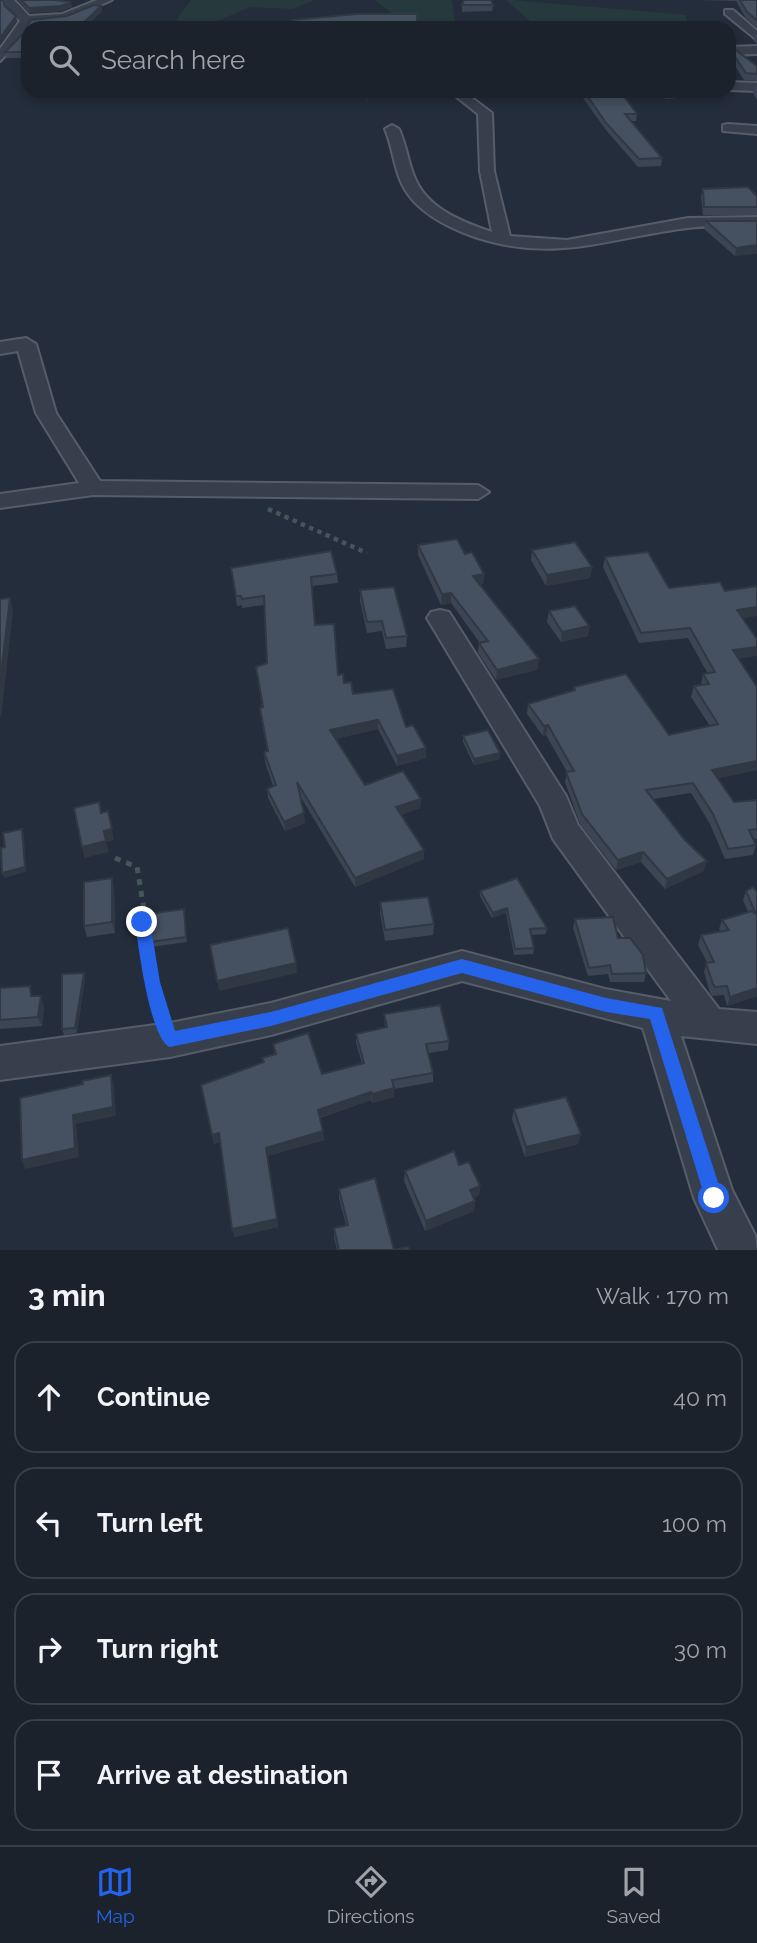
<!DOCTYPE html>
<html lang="en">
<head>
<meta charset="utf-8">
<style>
	:root { --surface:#1b222c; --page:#242a34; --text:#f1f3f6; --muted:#a0a4a9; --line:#393f48; --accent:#2563eb }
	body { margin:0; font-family:Raleway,sans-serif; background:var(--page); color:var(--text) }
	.stop { position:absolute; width:21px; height:21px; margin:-16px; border:5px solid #2563eb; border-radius:50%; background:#fff }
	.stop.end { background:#2563eb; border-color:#fff; box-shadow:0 2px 7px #0008 }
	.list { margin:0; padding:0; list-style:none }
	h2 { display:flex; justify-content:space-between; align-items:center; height:91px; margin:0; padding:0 28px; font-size:30px }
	h2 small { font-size:23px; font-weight:400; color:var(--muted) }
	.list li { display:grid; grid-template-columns:46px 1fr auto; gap:21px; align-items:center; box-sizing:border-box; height:112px; margin:0 14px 14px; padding:0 14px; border:2px solid var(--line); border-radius:21px }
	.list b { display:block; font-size:26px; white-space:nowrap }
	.list em { font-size:23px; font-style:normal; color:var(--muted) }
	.icon { flex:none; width:38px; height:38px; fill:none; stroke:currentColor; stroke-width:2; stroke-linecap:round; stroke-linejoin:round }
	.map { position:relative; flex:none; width:757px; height:1250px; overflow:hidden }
	.search { position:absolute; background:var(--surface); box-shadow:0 4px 10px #0003; left:21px; right:21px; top:21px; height:77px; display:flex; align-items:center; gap:18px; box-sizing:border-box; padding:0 24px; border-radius:21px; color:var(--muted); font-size:26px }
	.sheet { height:595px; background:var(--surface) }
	nav { display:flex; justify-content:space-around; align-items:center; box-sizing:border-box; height:98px; border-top:2px solid var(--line); background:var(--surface); font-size:19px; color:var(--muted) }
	nav a { display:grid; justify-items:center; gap:4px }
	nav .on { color:var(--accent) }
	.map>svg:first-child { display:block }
	.green { fill:#26393c }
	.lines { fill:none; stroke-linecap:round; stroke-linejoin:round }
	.minor-casing { stroke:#565d69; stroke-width:4 }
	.path-far3 { stroke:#44565a; stroke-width:2; stroke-dasharray:2.5 2.5; stroke-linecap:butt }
	.path-far2 { stroke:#44565a; stroke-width:4.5; stroke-dasharray:4.5 4.5; stroke-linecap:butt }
	.path-far1 { stroke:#44565a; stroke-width:5; stroke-dasharray:6 6; stroke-linecap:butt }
	.path { stroke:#44565a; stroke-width:6; stroke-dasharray:8 8; stroke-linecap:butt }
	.minor { fill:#383f4c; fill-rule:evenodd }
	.wall { fill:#3b4553 }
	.shaded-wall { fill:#303843 }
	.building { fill:#455060; stroke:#303843; stroke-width:2 }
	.route { fill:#2563eb }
</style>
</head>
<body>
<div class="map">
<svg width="757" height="1250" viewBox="0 0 757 1250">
	<rect width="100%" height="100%" fill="#242d3b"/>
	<g class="green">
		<path d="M191 0H315L292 9 251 7 203 27 176 20Z"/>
		<path d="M374 0H452L456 28 532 23 506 0H513L686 15 688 28H418L393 24 391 12Z"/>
	</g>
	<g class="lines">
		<g class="minor-casing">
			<g id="minor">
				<path d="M4 0H14L29 16 62 14 97 0H112L68 19 30 23 21 39 0 61V49L20 21 8 10Z"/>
				<path d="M725 10H733L757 31V40L725 14Z"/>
				<path d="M757 46V54L729 55V47Z"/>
				<path d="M729 82 757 83V91L729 90Z"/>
				<path d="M449 91H463L492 113 494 171 510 236 567 240 688 218 757 217V227C734 227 711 225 688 228 606 238 553 265 469 235 446 226 422 214 408 194 394 175 394 150 385 129L392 125 399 129C406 144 408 161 414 176 426 208 462 222 492 232L480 171 478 114Z"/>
				<path d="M728 124 757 126V134L723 131V125Z"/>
				<path d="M26 338 36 344 56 413 100 481 478 485 489 492 478 499 93 495 0 508V494L79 483 36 413 18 351 0 354V342Z"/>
				<path d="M440 610 449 612 566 796 578 825 719 1009 757 1012V1044L681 1036 732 1190 755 1235 757 1250H718L694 1198 643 1028 462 981 271 1035 170 1057 0 1080V1046L170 1023 271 1003 462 951 605 989 671 1001 553 839 540 806 427 618 431 612Z"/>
			</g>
		</g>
		<path class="path-far3" d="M366 91 367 101"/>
		<path class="path-far2" d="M268 509 367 553"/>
		<path class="path-far1" d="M115 858 137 867 144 910"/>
		<path class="path" d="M144 908 145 948 162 1015"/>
		<use href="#minor" class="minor"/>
	</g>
	<g class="wall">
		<path d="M18 0H55L72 7 61 11 30 13Z"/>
		<path d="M696 0H757V28L746 18 736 1Z"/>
		<path d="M94 5 101 6 102 11 84 28H28V52L23 58H6L5 52 22 35 31 20 67 16Z"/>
		<path d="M462 5H493L492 11 462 12Z"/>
		<path d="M292 20 417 28H294L292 25Z"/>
		<path d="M755 35H757V44L754 41Z"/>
		<path d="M731 51 757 66V81L744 80 730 58Z"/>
		<path d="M757 86V100L753 93 754 87Z"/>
		<path d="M578 91H610L637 114 636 121H631L662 158 661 166 638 167 606 130Z"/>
		<path d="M662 91H694L693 97 665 99Z"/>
		<path d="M703 189 757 196V215H703L701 197Z"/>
		<path d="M706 221H757L735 256 704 229Z"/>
		<path d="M418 545 465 554 484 574 483 584H480L539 659 537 670 496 680 478 653 479 643H480L451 603 441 605 418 555Z"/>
		<path d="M532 550 592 567 590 578 546 586 531 560Z"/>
		<path d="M605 557 669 588 743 618 739 659 757 770 718 778 734 802 757 800V839H754L756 845 753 855 725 859 710 824 691 793 653 799 704 871 665 889 641 862 616 870 580 824 565 782 567 772 546 735 543 736 527 714 528 704 573 690 574 687 669 735 710 726 691 697 694 686 701 685 703 674H708L688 638 639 643 603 567Z"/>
		<path d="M231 568 337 574 338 583 312 586 315 625 338 675 353 694 406 727 426 758 397 766 378 729 335 739 365 785 421 799 420 808 401 815 424 859 355 887 300 796 305 823 285 831 268 798 267 789 273 786 265 762 264 752 267 751 261 718 260 708H262L256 667 267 663 264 605 242 608V605L237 606Z"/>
		<path d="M360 590 407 636 406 647 386 649 382 631 367 633 360 601Z"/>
		<path d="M549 611 589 626 588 636 561 642 547 622Z"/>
		<path d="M463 736 500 759 474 765 463 742Z"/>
		<path d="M112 878 114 889 115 933 87 937 84 926Z"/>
		<path d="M480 891 547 928 546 934 531 935 534 948 533 954 514 955 506 913 492 918 480 896Z"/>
		<path d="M746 891 757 892V996L727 1006 724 995 712 996 710 993 704 972 707 962 698 945 701 935 721 932 719 929 722 920 748 912 743 900Z"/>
		<path d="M380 902 434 924 433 935 385 941 380 913Z"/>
		<path d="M184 909 187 942 151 947 150 942Z"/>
		<path d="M575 919 618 938 646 973 644 982H610L608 974 588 976 573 928Z"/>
		<path d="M85 978 77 1033 64 1035 62 1029Z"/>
		<path d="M0 988 34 996 44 1006 42 1026 0 1029Z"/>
		<path d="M384 1014 449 1041 448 1050 429 1053 433 1073V1082L394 1089V1097L372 1103 371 1100 320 1118 324 1140 267 1156 278 1227 234 1237 221 1142 214 1144 201 1085 263 1062 262 1058 274 1054 273 1044 322 1074 362 1063 356 1043V1034L385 1027Z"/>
		<path d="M514 1109 581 1134 578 1144 525 1157 512 1119Z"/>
		<path d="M459 1165 480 1186 479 1195 473 1198 475 1201 474 1211 425 1231 404 1181 405 1171Z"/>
		<path d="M339 1189 394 1250H409H337L334 1237V1228L346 1225 339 1198Z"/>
	</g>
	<g class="shaded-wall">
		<path d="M71 2 72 7 61 11 30 13 29 8Z"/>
		<path d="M101 6 102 11 84 28H78Z"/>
		<path d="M16 16 17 21 0 44V38Z"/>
		<path d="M26 46 27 52 23 58 22 52Z"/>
		<path d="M757 245V254L735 256 736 248Z"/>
		<path d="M592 567 590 578 546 586 547 575Z"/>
		<path d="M484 574 483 584 472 586 473 576Z"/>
		<path d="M451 593V603L441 605 442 594Z"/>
		<path d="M10 598 13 611 1 718 0 713V683Z"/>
		<path d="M757 607V616L734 620 737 610Z"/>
		<path d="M589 626 588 636 561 642 562 632Z"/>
		<path d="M757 647V656L731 660 733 650Z"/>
		<path d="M539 659 537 670 496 680 497 670Z"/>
		<path d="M378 720V729L330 740V730Z"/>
		<path d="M548 725 546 735 543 736 544 726Z"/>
		<path d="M426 748V758L397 766V756Z"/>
		<path d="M500 753V759L474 765V759Z"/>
		<path d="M757 761V770L710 780 712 770Z"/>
		<path d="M421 799 420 808 396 817V807Z"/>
		<path d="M304 813 305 823 285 831 284 822Z"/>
		<path d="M22 829 24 835 26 872 4 878 2 873Z"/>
		<path d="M112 829 114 840 107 842 104 831Z"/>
		<path d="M106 841 109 852 84 858 82 847Z"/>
		<path d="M424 850V859L355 887V878Z"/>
		<path d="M643 852 641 862 616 870 618 860Z"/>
		<path d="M707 861 704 871 665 889 667 879Z"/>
		<path d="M112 878 114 889 115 933 112 922Z"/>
		<path d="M507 908 506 913 492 918 493 913Z"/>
		<path d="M296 963 297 973 219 991 217 981Z"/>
		<path d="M84 973 85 978 77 1033 75 1028Z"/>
		<path d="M757 988V996L727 1006 730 997Z"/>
		<path d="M41 996 44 1006 42 1026 38 1017Z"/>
		<path d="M111 1075 114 1085 116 1116 76 1124 79 1157 25 1169 22 1160 73 1115Z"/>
		<path d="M394 1088V1097L372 1103V1094Z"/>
		<path d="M371 1092V1100L318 1118V1110Z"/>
		<path d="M323 1131 324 1140 267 1156 266 1148Z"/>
		<path d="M219 1133 221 1142 214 1144 212 1135Z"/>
		<path d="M581 1134 578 1144 525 1157 526 1147Z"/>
		<path d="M480 1186 479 1195 469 1200 470 1190Z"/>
		<path d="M475 1201 474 1211 425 1231 426 1221Z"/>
		<path d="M277 1219 278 1227 234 1237 232 1229Z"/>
	</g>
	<g class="building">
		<path d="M0 0H3L5 6 16 16 0 38Z"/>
		<path d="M21 0H55L71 2 61 6 29 8Z"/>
		<path d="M464 0H491L493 5H462Z"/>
		<path d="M740 0H757V20L747 12Z"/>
		<path d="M94 5 101 6 78 28H28V46H26L22 52H5L22 35 31 20 67 16Z"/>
		<path d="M357 14H417V27L300 28 292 20Z"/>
		<path d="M731 51H737L757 66V74L746 73Z"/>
		<path d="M584 91H620L637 114H625L662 158 639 159 606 123Z"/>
		<path d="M748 187 757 196V207H704L703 189Z"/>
		<path d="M706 221H757V245L736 248Z"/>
		<path d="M457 539 465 554 472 552 484 574 473 576 539 659 497 670 479 643 488 641 451 593 442 594 418 545Z"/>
		<path d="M575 542 592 567 547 575 532 550Z"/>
		<path d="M331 551 337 574 311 577 315 625 334 624 338 675 343 674 344 683 351 682 353 694 393 689 406 727 413 725 426 748 397 756 378 720 330 730 365 785 403 771 421 799 396 807 424 850 355 878 297 782 304 813 284 822 267 789 276 785 264 752 268 751 260 708 263 707 256 667 267 663 264 596 242 599 241 596H236L231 568Z"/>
		<path d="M648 552 669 588 720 582 725 591 757 586V607L737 610 757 639V647L733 650 757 687V761L712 770 734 802 757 800V829L749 830 756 845 728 849 713 814 693 783 646 790 684 839 707 861 667 879 643 852 618 860 582 814 566 772 574 771 548 725 544 726 528 704 575 690 574 687 626 674 669 735 718 724 694 686 709 684 703 674 715 672 690 628 641 633 605 557Z"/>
		<path d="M394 587 407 636 386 638 382 621 367 622 360 590Z"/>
		<path d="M10 598 0 683V599Z"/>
		<path d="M575 606 589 626 562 632 549 611Z"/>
		<path d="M488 730 500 753 474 759 463 736Z"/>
		<path d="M99 802 101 813 108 811 112 829 104 831 106 841 82 847 74 808Z"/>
		<path d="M22 829 25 867 2 873 1 848 5 847 3 833Z"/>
		<path d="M112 878V922L84 926V882Z"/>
		<path d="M517 878 547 928 530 929 534 948 515 949 507 908 493 913 480 891Z"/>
		<path d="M753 887 757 892V988L730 997 727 986 715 987 713 984 706 963 714 962 701 935 729 930 722 920 752 911 756 914 746 891Z"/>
		<path d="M428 897 434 924 385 930 380 902Z"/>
		<path d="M184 909 186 937 150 942 149 914Z"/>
		<path d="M613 917 618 938H630L643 955 646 973 612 974 610 965 589 968 575 919Z"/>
		<path d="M288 928 296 963 217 981 210 945Z"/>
		<path d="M84 973 75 1028 62 1029V974Z"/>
		<path d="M30 986 31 996H41L38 1017 0 1020V988Z"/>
		<path d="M440 1005 449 1041 426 1044 433 1073 392 1080 394 1088 372 1094 371 1092 318 1110 323 1131 266 1148 277 1219 232 1229 219 1133 212 1135 201 1085 264 1062 262 1058 276 1054 273 1044 308 1033 322 1074 364 1063 356 1034 387 1027 384 1014Z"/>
		<path d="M111 1075 113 1107 73 1115 75 1148 22 1160 20 1098 83 1084 82 1081Z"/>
		<path d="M566 1097 581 1134 526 1147 514 1109Z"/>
		<path d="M454 1151 459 1165 469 1162 480 1186 470 1190 475 1201 426 1221 405 1171Z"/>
		<path d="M375 1178 394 1250 408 1247 409 1250H339L334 1228 348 1225 339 1189Z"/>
	</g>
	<path class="route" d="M142 916 150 922 160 982 175 1031 271 1012 462 959 606 998 662 1008 723 1198 720 1205 714 1207 708 1205 705 1198 650 1019 606 1012 462 973 271 1026 170 1047C150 1040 138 944 135 922Z"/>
</svg>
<div class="stop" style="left:714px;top:1198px"></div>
<div class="stop end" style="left:142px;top:922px"></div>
<div class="search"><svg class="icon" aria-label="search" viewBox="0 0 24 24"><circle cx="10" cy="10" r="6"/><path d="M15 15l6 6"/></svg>Search here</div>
</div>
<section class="sheet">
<h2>3 min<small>Walk · 170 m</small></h2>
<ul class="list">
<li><svg class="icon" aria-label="ahead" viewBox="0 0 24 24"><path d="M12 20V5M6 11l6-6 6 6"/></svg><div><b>Continue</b></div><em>40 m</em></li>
<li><svg class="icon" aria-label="left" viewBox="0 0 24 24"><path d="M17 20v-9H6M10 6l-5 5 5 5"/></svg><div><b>Turn left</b></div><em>100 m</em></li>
<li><svg class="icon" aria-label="right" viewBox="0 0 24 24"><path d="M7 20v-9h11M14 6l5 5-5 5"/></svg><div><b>Turn right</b></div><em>30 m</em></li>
<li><svg class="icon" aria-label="arrive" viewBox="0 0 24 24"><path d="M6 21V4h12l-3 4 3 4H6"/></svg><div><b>Arrive at destination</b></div></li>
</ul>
</section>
<nav>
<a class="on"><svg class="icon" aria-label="map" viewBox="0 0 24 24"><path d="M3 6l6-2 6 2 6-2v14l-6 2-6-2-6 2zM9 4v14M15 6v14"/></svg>Map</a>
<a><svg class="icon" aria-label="directions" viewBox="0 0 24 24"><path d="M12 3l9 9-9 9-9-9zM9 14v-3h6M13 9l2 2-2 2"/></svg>Directions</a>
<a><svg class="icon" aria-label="saved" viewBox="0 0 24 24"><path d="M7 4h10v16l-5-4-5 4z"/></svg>Saved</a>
</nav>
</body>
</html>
